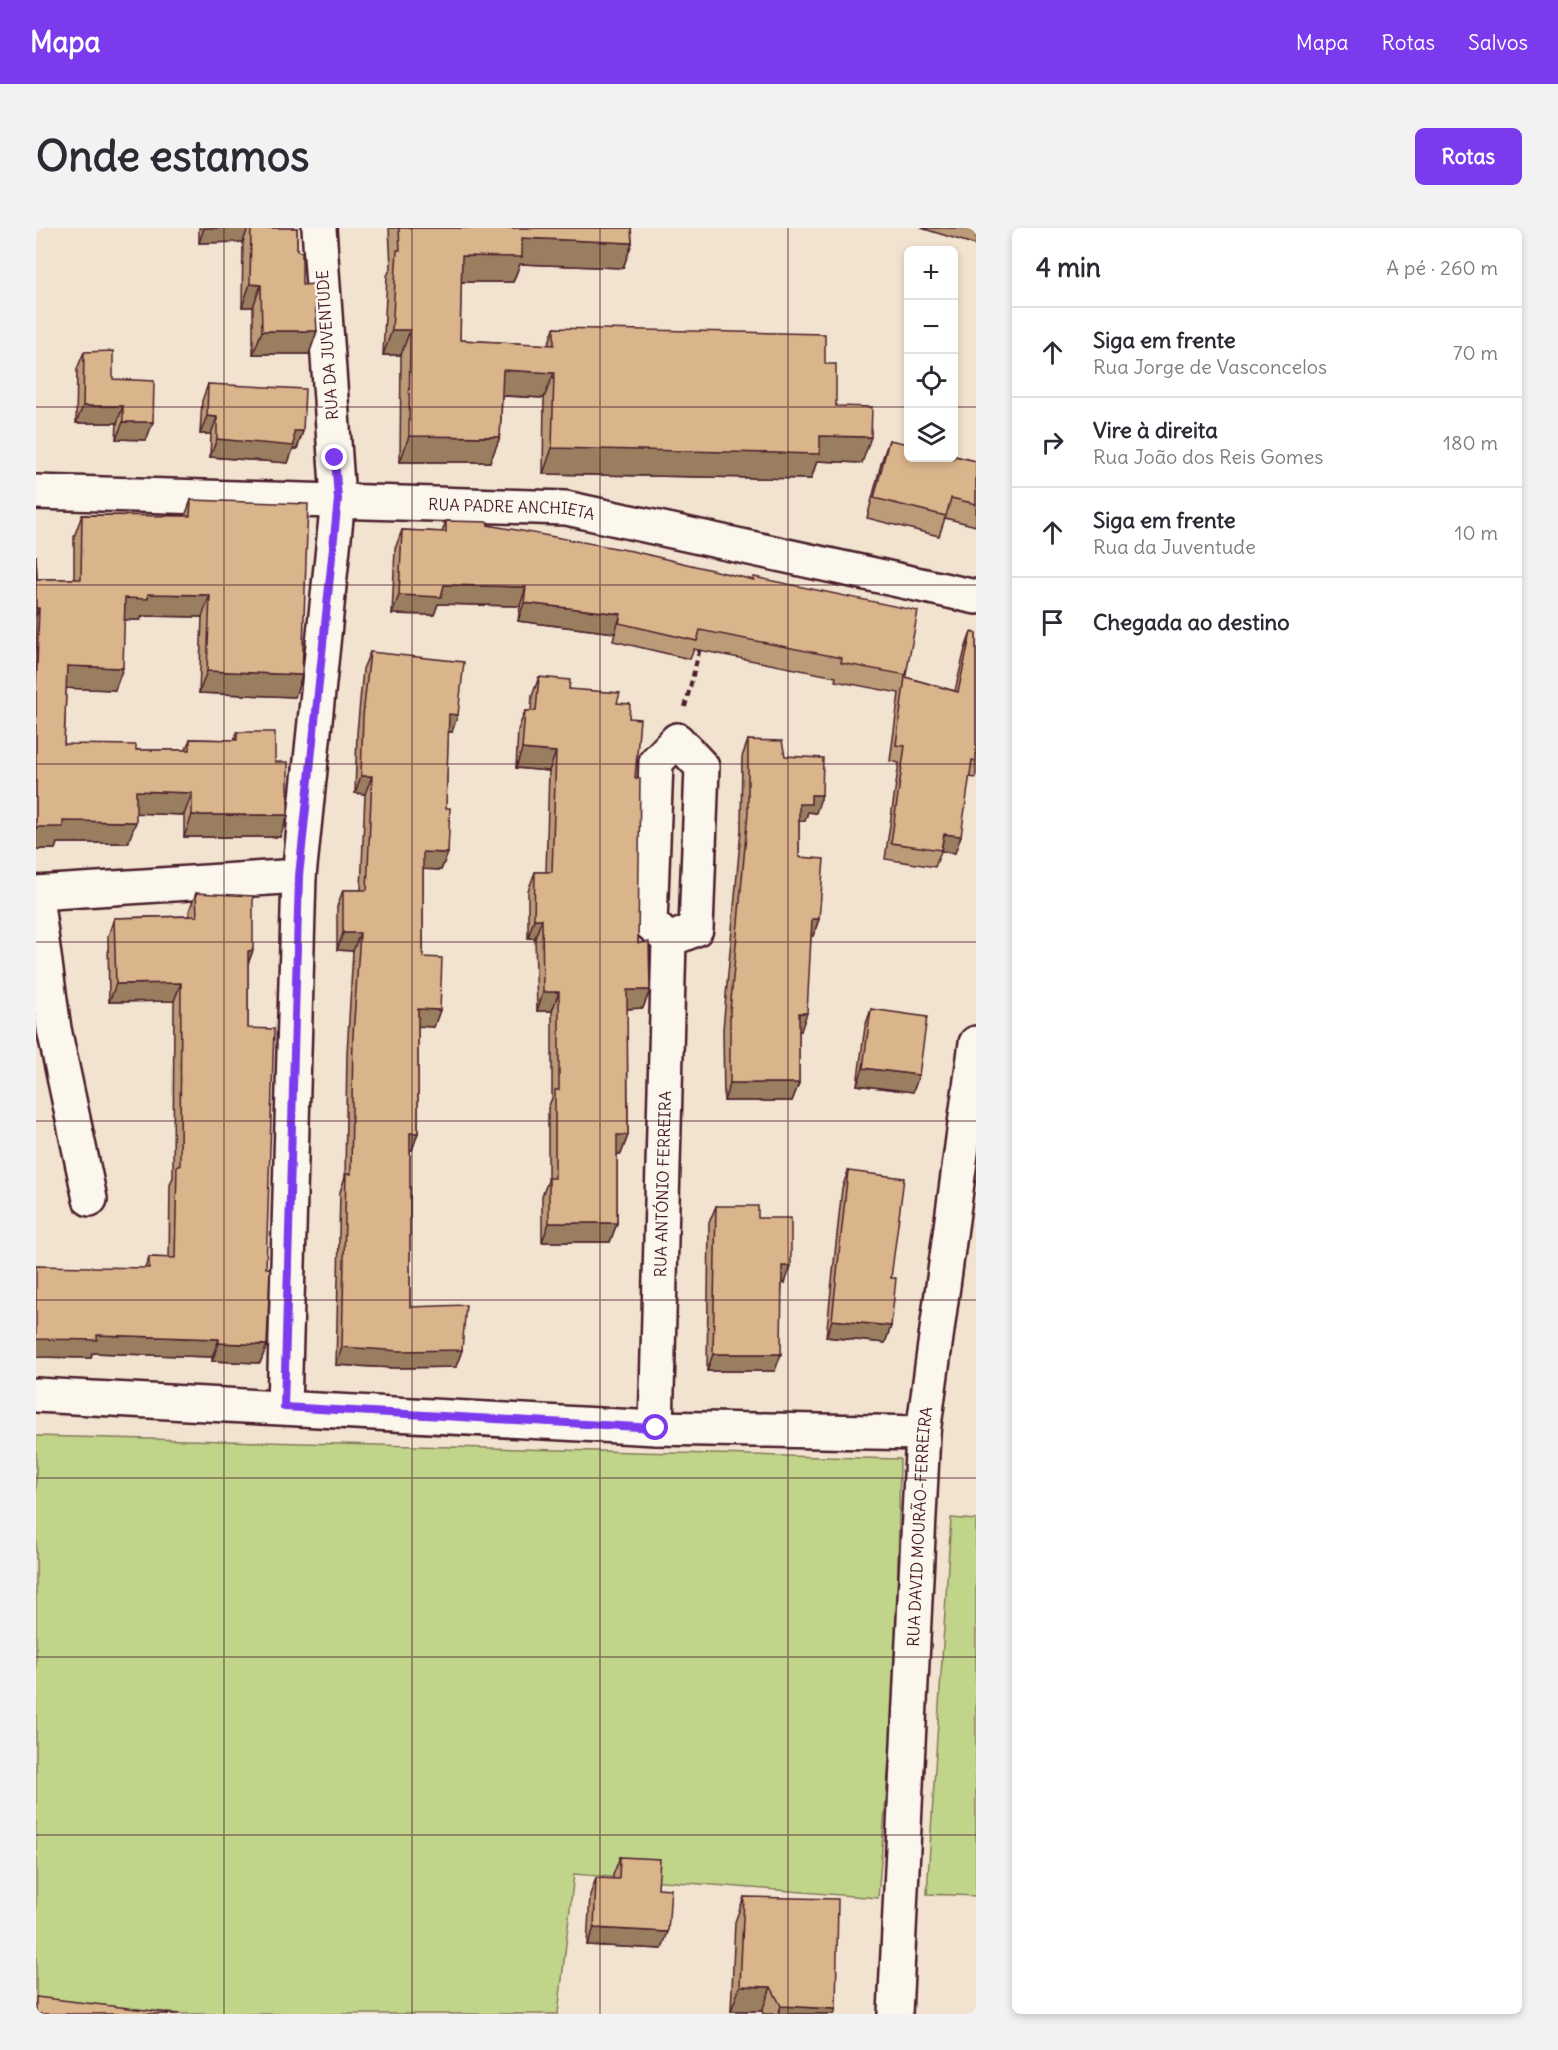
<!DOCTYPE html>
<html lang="pt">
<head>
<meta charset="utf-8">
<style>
	:root { --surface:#fff; --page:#f2f2f3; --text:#2b2b33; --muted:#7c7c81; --line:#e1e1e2; --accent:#7c3aed }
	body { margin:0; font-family:Delius,sans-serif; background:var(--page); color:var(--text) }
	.controls { position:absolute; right:18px; top:18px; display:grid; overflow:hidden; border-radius:9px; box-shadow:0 3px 9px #0003 }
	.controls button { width:54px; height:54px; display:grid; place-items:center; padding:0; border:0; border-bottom:2px solid var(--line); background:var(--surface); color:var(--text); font:30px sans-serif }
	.stop { position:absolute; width:18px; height:18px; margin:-14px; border:4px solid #7c3aed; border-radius:50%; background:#fff }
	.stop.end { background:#7c3aed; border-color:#fff; box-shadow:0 2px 6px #0008 }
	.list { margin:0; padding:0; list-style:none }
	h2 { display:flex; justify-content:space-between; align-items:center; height:78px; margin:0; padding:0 24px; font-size:26px }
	h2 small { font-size:20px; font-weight:400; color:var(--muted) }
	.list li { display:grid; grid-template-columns:39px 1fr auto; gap:18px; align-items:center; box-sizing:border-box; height:90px; padding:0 24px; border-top:2px solid var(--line) }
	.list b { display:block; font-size:22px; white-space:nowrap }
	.list p { margin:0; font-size:20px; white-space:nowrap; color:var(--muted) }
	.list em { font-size:20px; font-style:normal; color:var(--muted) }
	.icon { flex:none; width:33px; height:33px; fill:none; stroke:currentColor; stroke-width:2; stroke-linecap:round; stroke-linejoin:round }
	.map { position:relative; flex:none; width:940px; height:1786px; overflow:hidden; border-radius:9px }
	header { display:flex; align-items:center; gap:36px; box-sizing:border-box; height:84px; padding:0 30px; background:var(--accent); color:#fff }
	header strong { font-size:28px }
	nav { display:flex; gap:33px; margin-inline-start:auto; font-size:21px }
	.intro { display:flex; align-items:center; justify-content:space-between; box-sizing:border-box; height:144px; padding:0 36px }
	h1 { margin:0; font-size:42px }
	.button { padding:15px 27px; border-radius:9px; background:var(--accent); color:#fff; font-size:21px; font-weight:700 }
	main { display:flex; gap:36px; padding:0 36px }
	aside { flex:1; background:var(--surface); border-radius:9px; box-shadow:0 3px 9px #0003 }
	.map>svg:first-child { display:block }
	.green { fill:#c0d58a; stroke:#857a5a; stroke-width:1.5 }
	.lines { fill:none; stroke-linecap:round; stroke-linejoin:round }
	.street-casing { stroke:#4a1f2b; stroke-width:38 }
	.path { stroke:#4a1f2b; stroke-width:4; stroke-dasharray:6 4.5; stroke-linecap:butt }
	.street { stroke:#fbf7ec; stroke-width:33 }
	.wall { fill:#bb9b78; stroke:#4a1f2b; stroke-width:1.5 }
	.shaded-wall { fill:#997e61; stroke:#4a1f2b; stroke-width:1.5 }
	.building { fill:#dab48b; stroke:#4a1f2b; stroke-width:1.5 }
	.route { stroke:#7c3aed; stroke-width:8 }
	.grid { fill:none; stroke:#4a1f2b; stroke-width:1.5; stroke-opacity:0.55 }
	.labels { text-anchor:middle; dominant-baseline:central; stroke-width:5; stroke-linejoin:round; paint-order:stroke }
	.street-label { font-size:16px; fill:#4a1f2b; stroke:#fbf7ec }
</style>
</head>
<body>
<header>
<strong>Mapa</strong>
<nav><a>Mapa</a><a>Rotas</a><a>Salvos</a></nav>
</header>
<div class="intro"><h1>Onde estamos</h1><a class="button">Rotas</a></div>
<main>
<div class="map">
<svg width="940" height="1786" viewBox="0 0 940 1786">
	<rect width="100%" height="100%" fill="#f1e3cf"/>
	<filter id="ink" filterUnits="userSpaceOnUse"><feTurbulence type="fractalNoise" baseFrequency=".0167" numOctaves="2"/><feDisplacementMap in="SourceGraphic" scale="12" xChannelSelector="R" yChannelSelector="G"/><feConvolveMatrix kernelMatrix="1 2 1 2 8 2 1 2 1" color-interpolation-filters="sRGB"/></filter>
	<g filter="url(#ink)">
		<g class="green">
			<path d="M0 1208 864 1231 860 1446 842 1670 538 1646 522 1786H67L0 1776Z"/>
			<path d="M915 1290 940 1292V1668L891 1666Z"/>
		</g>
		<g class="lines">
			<g class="street-casing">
				<g id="street">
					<path id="s1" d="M0 264 530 280 940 369"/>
					<path d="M0 665 263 648"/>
					<path d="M0 669 18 801 54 971"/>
					<path d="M0 1167 620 1200 887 1205"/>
					<path d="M248 1179 263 648 302 271 283 0"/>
					<path id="s2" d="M620 1200 633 712 660 701 666 539 641 512 620 534 614 695 633 712"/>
					<path id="s3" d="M859 1786 887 1205 940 815"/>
				</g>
			</g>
			<path class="path" d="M649 479 664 420"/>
			<use href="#street" class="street"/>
		</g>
		<g class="wall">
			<path d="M163 0H261V23L266 57 281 103 273 126H217V79H206L207 14 163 15Z"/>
			<path d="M353 0H595L596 15 587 40 484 36 477 54H425L424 112 512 117 518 100 789 136 800 178 826 235 781 233 775 251 507 246 508 170 466 168 464 209 454 234H364L365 127H347L351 48 355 39Z"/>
			<path d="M885 0H940V17Z"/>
			<path d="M48 124 77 151 117 194 110 212 80 211 81 195H40L41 141Z"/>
			<path d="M172 156 267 203 261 221H257L252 235 174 229 175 206H164L166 173Z"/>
			<path d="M853 212 940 233V298L909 290 903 308 831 290 846 232Z"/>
			<path d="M155 272 266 447 259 469 163 465 166 389 106 388 104 392H88L79 462 30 460 28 516 100 522H150L154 511 198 512 201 504 239 534 244 609H148V587L100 585 92 615H21L19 621H0V327L1 351H38V309L46 287 149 288Z"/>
			<path d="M410 293 452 297 870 447 869 449 919 463 929 421 935 404 940 405V550L933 549 919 625 905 623 899 639 849 631 863 535 854 533 863 465 799 453 800 449 658 421 654 431 577 413 579 405 482 393 484 378 402 376 398 387 356 386 359 321 366 302 406 304Z"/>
			<path d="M334 424 416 504H412L410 580 412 625 405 642 387 641V729L404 782 398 799 382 798V905L376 922H374V1079L426 1122 420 1139 359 1140 300 1137 304 964 309 949 311 825 317 723 301 722V679L307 662H325L329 566 319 565 321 505 327 441Z"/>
			<path d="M503 449 533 461 581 475 593 490 599 550 602 715 614 762 607 780 591 781 592 907 585 926H581V995L574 1014H506V968L512 953V880L516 870V783H501L499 710H492V663L499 644H510L513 543 480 540 482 502 489 483H495L496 468Z"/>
			<path d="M712 512 749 528 780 585 772 584 769 593H763V629L783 691 777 708H775L765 803 763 802V855L756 873H688L687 801 705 602 706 529Z"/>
			<path d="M160 665 217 722 212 736V800L230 1040 231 1117 224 1135 176 1133V1129L56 1125 55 1130 0 1129 109 1040 113 1029 133 1030 134 957 137 949 138 773 73 774 72 708 78 690 153 688V683Z"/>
			<path d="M835 781 883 847 877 864 821 857 829 799Z"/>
			<path d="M812 943 855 1050V1098L849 1115 790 1109 806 960Z"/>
			<path d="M680 978 722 990 749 1055H746L739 1143H671L673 995Z"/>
			<path d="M584 1629 622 1660 626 1721 551 1717 554 1667 560 1650 577 1651V1647Z"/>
			<path d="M708 1669 798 1786H727L726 1783H695L699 1694Z"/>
		</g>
		<g class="shaded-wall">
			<path d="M168 0H212L207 14 163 15Z"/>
			<path d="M486 10 596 15 587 40 484 36 477 54H416L426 28Z"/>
			<path d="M214 56 225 57 217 79H206Z"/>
			<path d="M356 102H374L365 127H347Z"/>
			<path d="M226 103H281L273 126H217Z"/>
			<path d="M467 142 518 145 508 170 457 167Z"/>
			<path d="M47 178H87L81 195H40Z"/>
			<path d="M171 188 181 189 175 206H164Z"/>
			<path d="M87 194H117L110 212 80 211Z"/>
			<path d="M258 203H267L261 221H257L252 235 174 229 181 211Z"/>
			<path d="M373 208 464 209 454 234H364Z"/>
			<path d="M784 208 835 209 826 235 781 233 775 251 507 246 516 220Z"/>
			<path d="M408 357 490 359 484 378 402 376 398 387 356 386 363 367Z"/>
			<path d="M112 366 174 367 166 389 106 388 104 392H81L89 370Z"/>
			<path d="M488 375 585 386 579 405 482 393Z"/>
			<path d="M0 380H3L0 389Z"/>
			<path d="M31 438 87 440 79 462 23 460Z"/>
			<path d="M171 443 266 447 259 469 163 465Z"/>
			<path d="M413 486 422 487 416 504 406 503Z"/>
			<path d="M486 521 520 524 513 543 480 540Z"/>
			<path d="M325 548H336L329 566 319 565Z"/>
			<path d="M100 563 156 565 148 587 92 585Z"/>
			<path d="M775 567H786L780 585 772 584 769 593H757L763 576Z"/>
			<path d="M156 587H252L244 609H148Z"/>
			<path d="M27 593 100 594 92 615H21L19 621H0V599Z"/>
			<path d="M908 606 925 608 919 625 905 623Z"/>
			<path d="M387 624 412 625 405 642 381 641Z"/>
			<path d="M498 691H506L499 710H492Z"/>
			<path d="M776 691H783L777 708H770Z"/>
			<path d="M307 705H324L317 723 301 722Z"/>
			<path d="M217 722 210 741 212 723Z"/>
			<path d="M145 755 138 773 73 774 80 756Z"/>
			<path d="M591 762H614L607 780 584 781Z"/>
			<path d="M507 764H523L516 783H501Z"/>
			<path d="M382 781 404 782 398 799 375 798Z"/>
			<path d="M763 785H771L765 803 757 802Z"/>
			<path d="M827 840 883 847 877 864 821 857Z"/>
			<path d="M694 855H763L756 873H688Z"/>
			<path d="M374 905H382L376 922H368Z"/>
			<path d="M581 907H592L585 926H575Z"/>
			<path d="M513 995H581L574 1014H506Z"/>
			<path d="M746 1038H755L749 1055H739Z"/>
			<path d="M796 1092 855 1098 849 1115 790 1109Z"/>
			<path d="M61 1107 183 1111 176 1129 56 1125 55 1130 0 1129V1111Z"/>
			<path d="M183 1115 231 1117 224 1135 176 1133Z"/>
			<path d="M306 1119 426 1122 420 1139 359 1140 300 1137Z"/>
			<path d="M677 1126H745L739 1143H671Z"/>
			<path d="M558 1700 632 1704 626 1721 551 1717Z"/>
			<path d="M704 1758 735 1759 726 1783H695Z"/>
			<path d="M745 1778 800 1781 798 1786H742Z"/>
		</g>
		<g class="building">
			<path d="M215 0H261V23L266 24V57L278 56 281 103H226L225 57 214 56Z"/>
			<path d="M363 0H595L596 15 486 10V29L426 28 424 112 518 117V100L789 106V136H800V178L836 179 835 209 784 208V226L516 220 518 145 467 142 464 209 373 208 374 102H356L361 22H364Z"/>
			<path d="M77 123V151L118 153 117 194H87V178H47L48 124Z"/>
			<path d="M172 156 269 161 267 203H258V218L181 211V189L171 188Z"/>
			<path d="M853 212 873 216V230H918V228L940 233V276L915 270 910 288 838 270Z"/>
			<path d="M155 272 272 276 266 447 171 443 174 367 112 366V371L89 370 87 440 31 438 28 516 100 517V522H154V511L201 512V504H239V534H252V587H156V565L100 563V594L27 593V599H0V467L3 380H0V327L1 351H45L46 287 154 288Z"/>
			<path d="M410 293 452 294V297L596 323 718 352V349L882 383 870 447 805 435 806 430 664 402 661 413 583 395 585 386 488 375 490 359 408 357 405 369 363 367 366 302 410 304Z"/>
			<path d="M935 404 940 405V533L936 532 925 608 908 606 905 622 855 615 869 518 860 517 869 449 922 464Z"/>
			<path d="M334 424 428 434 422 487 413 486 410 580H414L412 625 387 624V729L406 730 404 782 382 781V905H374V1079L430 1077 426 1122 365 1123 306 1119 310 946H315L317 807 324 705H307V662H331L336 548H325L327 488Z"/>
			<path d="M503 449 534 452 533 461 584 465 581 475 594 476 593 490 604 491 599 550H604L602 715 613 714 614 762H591L592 907H581V995H513V950H519V862H523V764H507L506 691H498L499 644H516L520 524 486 521 489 483H500Z"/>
			<path d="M712 512 746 513 749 528 787 530 786 567H775V576H763V629L788 631 783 691H776L771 785H763V855H694V783L712 585Z"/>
			<path d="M160 665 217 668V722L212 723V800L238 801 230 1040H234L231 1117 183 1115V1111L61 1107V1112L0 1111V1038L113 1040V1029L139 1030 141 938H144L145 755 80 756 78 690 161 688Z"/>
			<path d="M835 781 891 789 883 847 827 840Z"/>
			<path d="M812 943 868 950 855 1050H860L855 1098 796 1092Z"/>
			<path d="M680 978H722V990H755V1038H746L745 1126H677Z"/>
			<path d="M584 1629 624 1631 622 1660 635 1661 632 1704 558 1700 560 1650 583 1651Z"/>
			<path d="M708 1669 802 1671 800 1781 745 1778 735 1759 704 1758Z"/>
			<path d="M0 1769 143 1786H0Z"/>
		</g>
	</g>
	<g class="lines" filter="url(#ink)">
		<path class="route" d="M299 230 302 271 263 648 248 1179 620 1200"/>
	</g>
	<path class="grid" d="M188 0V1786M376 0V1786M564 0V1786M752 0V1786M0 179H873M918 179H940M0 357H940M0 536H940M0 714H940M0 893H940M0 1072H940M0 1250H940M0 1429H940M0 1607H940"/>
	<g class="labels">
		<g class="street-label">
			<text transform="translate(291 117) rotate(-94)">RUA DA JUVENTUDE</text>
			<text stroke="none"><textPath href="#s1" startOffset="476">RUA PADRE ANCHIETA</textPath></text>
			<text stroke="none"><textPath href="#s2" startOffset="244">RUA ANTÓNIO FERREIRA</textPath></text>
			<text stroke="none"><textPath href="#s3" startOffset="488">RUA DAVID MOURÃO-FERREIRA</textPath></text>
		</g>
	</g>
</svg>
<div class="controls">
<button>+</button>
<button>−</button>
<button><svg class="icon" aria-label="locate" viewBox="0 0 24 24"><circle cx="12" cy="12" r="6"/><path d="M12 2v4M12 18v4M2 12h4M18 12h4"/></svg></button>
<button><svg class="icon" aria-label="layers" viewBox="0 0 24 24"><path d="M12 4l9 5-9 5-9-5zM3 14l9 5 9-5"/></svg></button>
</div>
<div class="stop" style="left:620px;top:1200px"></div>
<div class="stop end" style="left:299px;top:230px"></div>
</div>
<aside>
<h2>4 min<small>A pé · 260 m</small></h2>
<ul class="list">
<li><svg class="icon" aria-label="ahead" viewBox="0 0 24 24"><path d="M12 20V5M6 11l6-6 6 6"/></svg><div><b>Siga em frente</b><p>Rua Jorge de Vasconcelos</p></div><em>70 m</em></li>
<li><svg class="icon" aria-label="right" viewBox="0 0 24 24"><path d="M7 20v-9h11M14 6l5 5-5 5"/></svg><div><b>Vire à direita</b><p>Rua João dos Reis Gomes</p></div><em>180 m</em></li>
<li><svg class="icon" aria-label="ahead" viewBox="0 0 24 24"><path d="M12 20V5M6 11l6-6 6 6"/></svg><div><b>Siga em frente</b><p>Rua da Juventude</p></div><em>10 m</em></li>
<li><svg class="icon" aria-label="arrive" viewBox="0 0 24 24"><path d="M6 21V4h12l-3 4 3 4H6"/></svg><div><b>Chegada ao destino</b></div></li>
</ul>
</aside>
</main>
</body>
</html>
